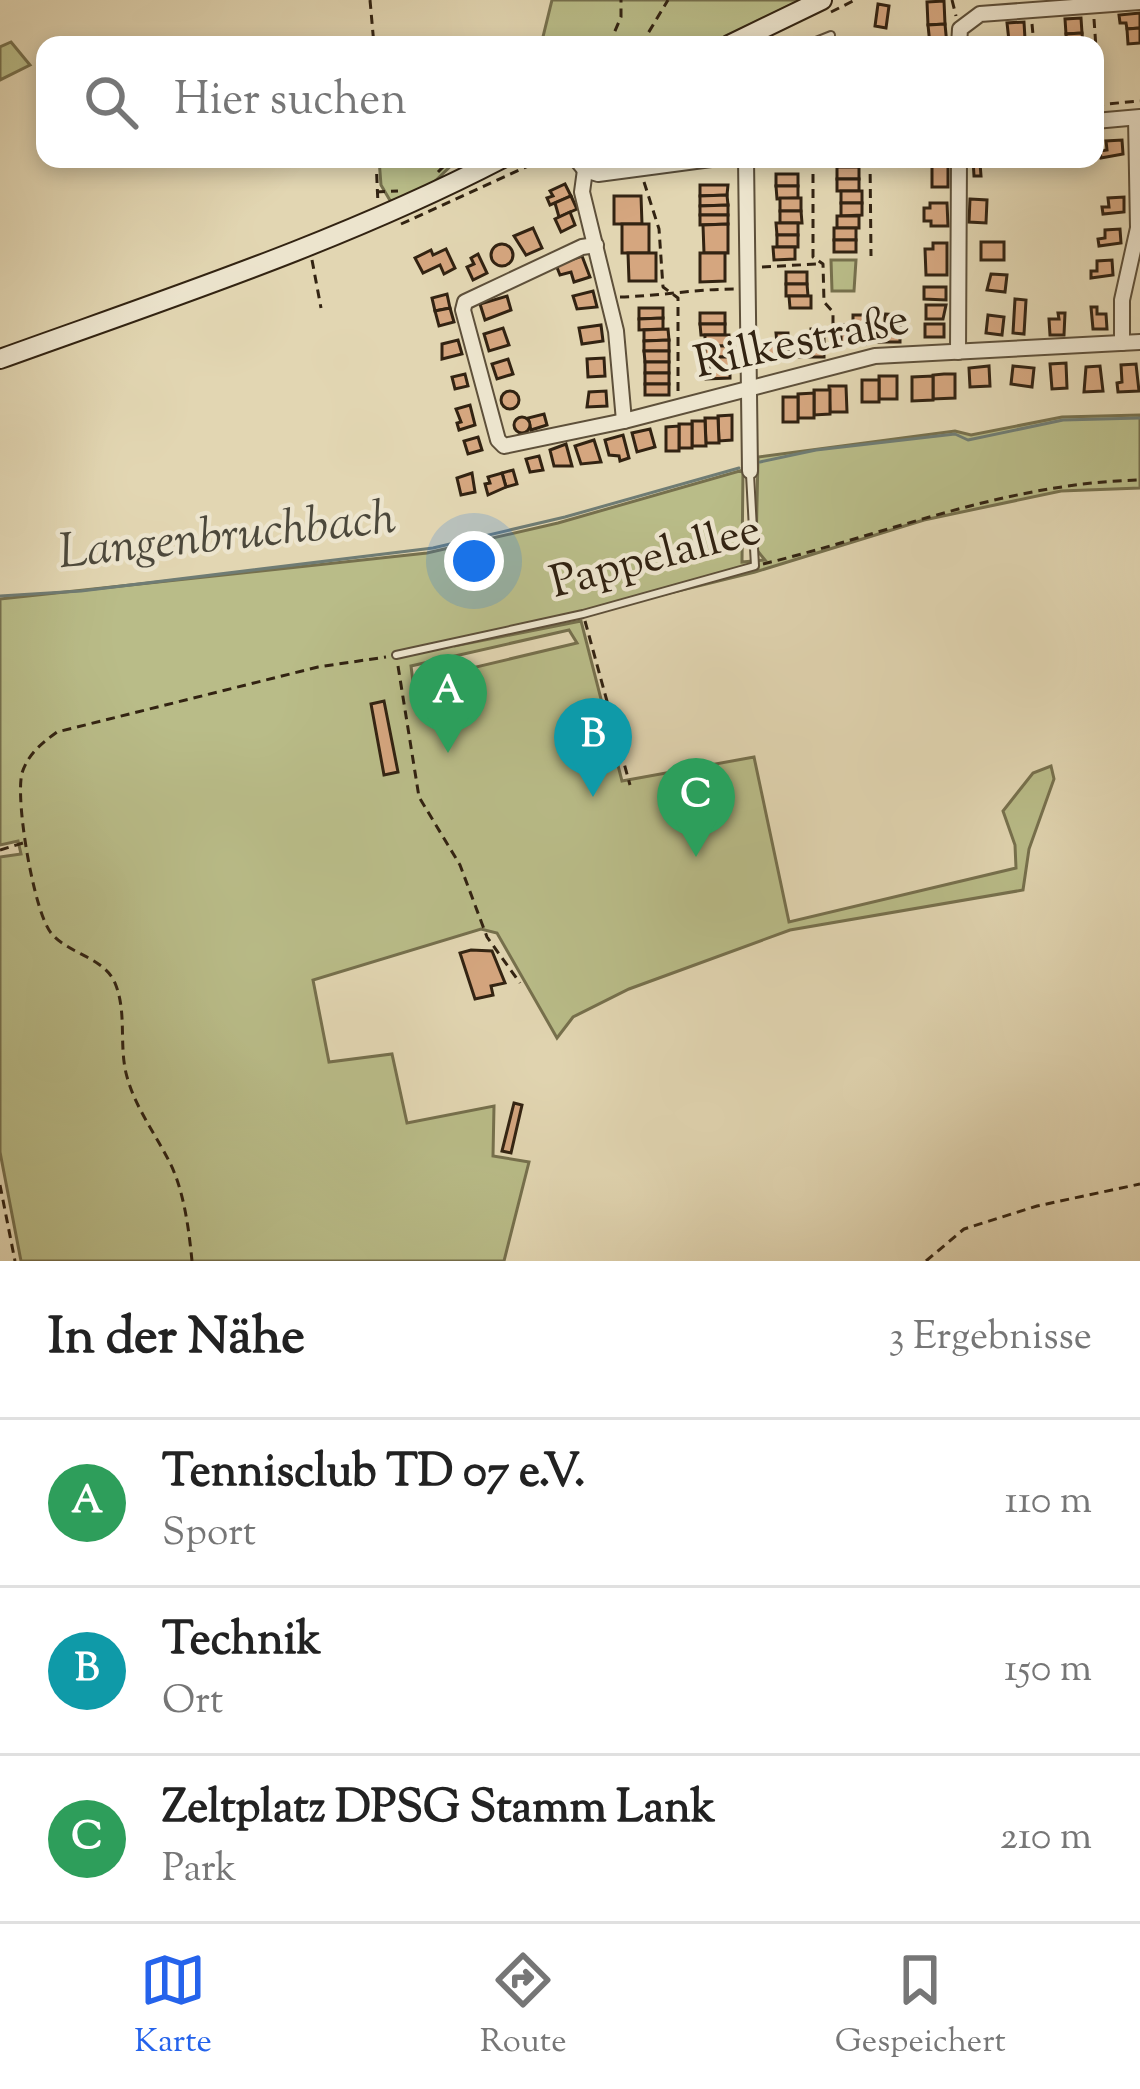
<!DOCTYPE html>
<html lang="de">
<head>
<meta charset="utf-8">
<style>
	:root { --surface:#fff; --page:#f2f2f2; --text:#222; --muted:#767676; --line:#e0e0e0; --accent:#2563eb }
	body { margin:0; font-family:"Sorts Mill Goudy",serif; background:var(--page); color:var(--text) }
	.you { position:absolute; left:474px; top:561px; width:42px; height:42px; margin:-30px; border:9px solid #fff; border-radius:50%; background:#1a73e8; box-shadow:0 0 0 18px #1a73e833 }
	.badge { display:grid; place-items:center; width:78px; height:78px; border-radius:50%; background:var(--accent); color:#fff; font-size:39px; font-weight:700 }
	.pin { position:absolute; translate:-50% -99px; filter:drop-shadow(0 3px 6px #0008) }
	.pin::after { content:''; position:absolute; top:63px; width:42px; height:36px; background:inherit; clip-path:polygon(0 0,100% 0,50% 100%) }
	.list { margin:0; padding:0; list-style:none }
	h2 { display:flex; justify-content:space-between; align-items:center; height:156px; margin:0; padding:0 48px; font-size:51px }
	h2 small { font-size:39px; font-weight:400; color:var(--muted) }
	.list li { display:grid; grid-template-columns:78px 1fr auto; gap:36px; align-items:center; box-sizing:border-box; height:168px; padding:0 48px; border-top:3px solid var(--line) }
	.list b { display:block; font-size:45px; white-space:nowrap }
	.list p { margin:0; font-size:39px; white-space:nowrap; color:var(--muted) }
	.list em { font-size:39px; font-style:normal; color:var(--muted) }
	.icon { flex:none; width:66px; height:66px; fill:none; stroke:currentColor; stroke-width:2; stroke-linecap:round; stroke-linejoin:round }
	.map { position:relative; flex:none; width:1140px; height:1261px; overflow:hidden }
	.search { position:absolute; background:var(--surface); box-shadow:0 6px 18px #0003; left:36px; right:36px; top:36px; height:132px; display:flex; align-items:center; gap:30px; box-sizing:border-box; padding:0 42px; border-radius:24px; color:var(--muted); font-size:45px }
	.sheet { height:660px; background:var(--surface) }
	nav { display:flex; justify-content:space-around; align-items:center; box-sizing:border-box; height:168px; border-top:3px solid var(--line); background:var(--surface); font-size:33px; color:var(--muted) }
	nav a { display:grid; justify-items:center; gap:6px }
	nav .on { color:var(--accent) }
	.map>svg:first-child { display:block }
	.green { fill:#b9bc88; stroke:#76704d; stroke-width:3; fill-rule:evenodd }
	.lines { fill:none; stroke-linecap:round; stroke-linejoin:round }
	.stream { stroke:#6f7c74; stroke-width:3 }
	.building { fill:#d5a67f; stroke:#322312; stroke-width:3 }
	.lane-casing { stroke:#5e503a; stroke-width:10 }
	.street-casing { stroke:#5e503a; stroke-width:18 }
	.secondary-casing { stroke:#322312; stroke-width:22 }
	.path { stroke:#322312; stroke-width:3; stroke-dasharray:9 6; stroke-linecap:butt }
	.lane { stroke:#ece4cd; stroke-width:6 }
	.street { stroke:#ece4cd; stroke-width:14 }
	.secondary { stroke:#ece4cd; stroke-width:18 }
	.labels { text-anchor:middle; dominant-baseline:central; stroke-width:9; stroke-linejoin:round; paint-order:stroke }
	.street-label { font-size:45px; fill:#322312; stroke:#ece4cd }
	.water-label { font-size:48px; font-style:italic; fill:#4c483b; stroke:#ece4cd }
</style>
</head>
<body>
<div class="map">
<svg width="1140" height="1261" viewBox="0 0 1140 1261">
	<rect width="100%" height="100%" fill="#e2d6b2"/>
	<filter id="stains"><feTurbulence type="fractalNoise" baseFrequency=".00167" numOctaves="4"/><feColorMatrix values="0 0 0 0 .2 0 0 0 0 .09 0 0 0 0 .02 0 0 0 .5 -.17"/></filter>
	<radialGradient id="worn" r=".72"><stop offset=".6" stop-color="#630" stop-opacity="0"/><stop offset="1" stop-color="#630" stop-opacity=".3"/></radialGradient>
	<g class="green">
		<path d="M552 0H801L708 45H541Z"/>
		<path d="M11 42 30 65 0 80V47Z"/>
		<path d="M379 159H458L430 186 391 202 381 185Z"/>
		<path d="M831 260H856L854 291H832Z"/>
		<path d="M1140 415V488L1061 491 924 520 755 572 454 646 581 621 622 781 754 757 789 922 1016 868 1015 845 1003 811 1033 773 1051 766 1054 779 1029 849 1023 890 790 930 629 989 573 1017 557 1038 497 933 481 929 313 980 329 1062 392 1054 407 1123 494 1106 493 1156 529 1162 504 1261H21L0 1152V857L21 854 18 841 0 845V599L427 553 558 523 743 470 742 562 765 560 756 549 758 457 955 431 971 435 1062 417ZM569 630 577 643 413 682 411 666ZM445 689 452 722 434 726 427 703 428 692Z"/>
	</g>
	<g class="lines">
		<g class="stream">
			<path d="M760 462 816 450 955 434 968 440 1063 420 1140 418"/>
			<path d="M0 596 81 591 433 548 565 517 739 468"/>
		</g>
	</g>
	<g class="building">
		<path d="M944 1 945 24 928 25 927 2Z"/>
		<path d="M878 4 889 6 886 28 875 26Z"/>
		<path d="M1140 13V28L1127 29 1126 23H1120L1119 15Z"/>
		<path d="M1081 18 1082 33 1066 34 1065 19Z"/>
		<path d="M1024 22 1025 39 1009 41 1007 23Z"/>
		<path d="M945 24 947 45H930L928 25Z"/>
		<path d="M1140 28V43L1128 44 1127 29Z"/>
		<path d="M1082 33 1083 45H1067L1066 34Z"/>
		<path d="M1122 140 1123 154 1101 158 1100 151 1107 150 1106 141Z"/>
		<path d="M922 159H948V187H932V164L922 165Z"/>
		<path d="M973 159H987V163H980L981 176H974Z"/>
		<rect x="837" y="167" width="22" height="12"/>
		<rect x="776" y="174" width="22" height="12"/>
		<rect x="837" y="179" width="22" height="12"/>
		<path d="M565 184 571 196 550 205 547 198 553 196 550 191Z"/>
		<path d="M700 185H728L727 195 700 196Z"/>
		<path d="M776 186H798V198L777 199Z"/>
		<rect x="841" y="191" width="21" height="12"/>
		<path d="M727 195 728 205 700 206V196Z"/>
		<path d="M571 196 577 209 559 217 555 203Z"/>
		<path d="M614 196H641L642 224H614Z"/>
		<path d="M1124 197V212L1103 214 1102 207H1109L1108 198Z"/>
		<rect x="780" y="198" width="21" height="13"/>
		<path d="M970 199 987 200 986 223 969 222Z"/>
		<path d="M841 203H862V215L841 216Z"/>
		<path d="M930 203H947L948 226H931V221H924V208H930Z"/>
		<path d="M728 205V215H700V206Z"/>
		<path d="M780 211H801L802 223H780Z"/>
		<path d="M570 212 575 225 561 232 555 219Z"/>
		<path d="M700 215H728V224L700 225Z"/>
		<rect x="837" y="216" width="22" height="12"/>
		<path d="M776 223H798V235H777Z"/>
		<rect x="622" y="224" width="27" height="29"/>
		<path d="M728 224V253H704L703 225Z"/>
		<path d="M533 228 542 248 526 255 514 236Z"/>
		<rect x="834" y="228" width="22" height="12"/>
		<path d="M1120 229 1121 243 1099 246 1098 239 1105 238V230Z"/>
		<rect x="777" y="235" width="21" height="12"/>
		<rect x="834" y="240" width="22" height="12"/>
		<rect x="981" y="242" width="23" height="18"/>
		<path d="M933 243H947V275H926L925 249H933Z"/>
		<circle cx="502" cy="255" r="11"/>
		<path d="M773 247H795V259L774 260Z"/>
		<path d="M446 249 455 268 444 274 440 265 423 273 415 258 431 250 433 255Z"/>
		<path d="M628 253H656V281H629Z"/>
		<path d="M700 253H725V281L700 282Z"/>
		<path d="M478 254 487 273 473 280 467 267 474 264 471 258Z"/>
		<path d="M582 256 590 277 574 282 571 272 560 275 556 265Z"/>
		<path d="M1112 260 1113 275 1091 278V271H1097V261Z"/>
		<rect x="786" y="272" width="21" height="12"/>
		<path d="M991 274 1007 275 1005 292 987 290Z"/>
		<path d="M786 284H807L808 296H786Z"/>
		<path d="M924 287H946V300L924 299Z"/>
		<path d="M593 291 597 307 577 309 573 296Z"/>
		<path d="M447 294 450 308 435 311 432 298Z"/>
		<path d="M507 296 511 310 485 320 480 304Z"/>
		<path d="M789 296H811V308H790Z"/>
		<path d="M1015 299 1026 300 1024 334 1013 333Z"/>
		<path d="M926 305H946L943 319H926Z"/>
		<path d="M1091 307H1097V314H1106L1107 329H1093Z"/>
		<path d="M450 308 454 322 439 326 435 311Z"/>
		<path d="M639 308H663V318L639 319Z"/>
		<rect x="700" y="313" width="25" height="11"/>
		<path d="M1058 313H1065L1064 335H1050L1049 319H1059Z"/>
		<path d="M885 314 900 315V342H876V325H885Z"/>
		<path d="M853 315H865V344H841V325H853Z"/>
		<path d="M988 315 1004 317 1002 335 986 333Z"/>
		<path d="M663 318V329L639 330V319Z"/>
		<path d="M700 324H725V335H701Z"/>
		<rect x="925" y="324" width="19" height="13"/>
		<path d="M601 325 603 341 582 344 579 328Z"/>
		<path d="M503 328 509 345 489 351 484 334Z"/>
		<path d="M668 329 669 340 644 341V330Z"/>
		<path d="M811 329H824V357H800V339H811Z"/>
		<path d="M776 333H788L789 360H765V343H777Z"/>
		<path d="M705 335H729L730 346H705Z"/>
		<path d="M458 340 462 354 442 359V344Z"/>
		<path d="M669 340V351H644V341Z"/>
		<rect x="705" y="346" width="25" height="11"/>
		<path d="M644 351H669V362H645Z"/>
		<rect x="705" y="357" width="25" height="11"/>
		<path d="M604 358 605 376 588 377 587 359Z"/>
		<path d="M508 359 513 374 497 379 492 364Z"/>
		<rect x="645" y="362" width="24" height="11"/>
		<path d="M1066 363 1067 388 1052 389 1050 364Z"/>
		<path d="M1136 364 1139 391 1118 392 1117 383 1122 382 1121 365Z"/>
		<path d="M989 366 990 386 970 387 969 368Z"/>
		<path d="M1013 366 1034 368 1032 387 1011 384Z"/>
		<path d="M1100 366 1103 391 1084 392 1086 367Z"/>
		<path d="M705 368H730V378L706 379Z"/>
		<rect x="645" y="373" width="24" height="11"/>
		<path d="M465 374 468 386 455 389 452 377Z"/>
		<path d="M944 374H955V398L933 399V375Z"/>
		<rect x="879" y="376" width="18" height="23"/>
		<path d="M933 376V400L912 401V377Z"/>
		<rect x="862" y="380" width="17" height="22"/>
		<rect x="645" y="384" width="24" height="11"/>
		<path d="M829 386H846L847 412H830Z"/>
		<path d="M814 390H830V414L814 415Z"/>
		<path d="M606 391 607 406 587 407 589 392Z"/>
		<circle cx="510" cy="400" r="9"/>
		<path d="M814 393V418H798V394Z"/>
		<rect x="783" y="397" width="15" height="25"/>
		<path d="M470 405 475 425 459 430 457 423 461 422 456 409Z"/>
		<path d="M544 414 547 425 531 430 528 418Z"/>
		<path d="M732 415V440L719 441 718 416Z"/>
		<circle cx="522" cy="425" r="8"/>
		<path d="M705 418H718L719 443H706Z"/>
		<path d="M692 421H705L706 446H692Z"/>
		<rect x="679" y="424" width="13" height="24"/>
		<path d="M679 426V451H666V427Z"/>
		<path d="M650 429 655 447 637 452 632 433Z"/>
		<path d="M623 435 629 458 620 461 619 456 609 455 605 440Z"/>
		<path d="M478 437 482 450 468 454 464 441Z"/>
		<path d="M594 440 601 462 581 464 575 446Z"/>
		<path d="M566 444 572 466H554L550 450Z"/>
		<path d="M539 456 543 470 530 472 526 459Z"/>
		<path d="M513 470 517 484 506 487 502 473Z"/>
		<path d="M472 473 475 492 461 495 457 478Z"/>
		<path d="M502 473 506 487 488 495 485 484 490 483 488 477Z"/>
		<path d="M446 689 453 722 434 726 428 692Z"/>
		<path d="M384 701 398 772 384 775 371 704Z"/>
		<path d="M471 950 492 951 505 983 491 986 493 995 475 999 460 953Z"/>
		<path d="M514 1103 522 1105 511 1153 502 1151Z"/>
	</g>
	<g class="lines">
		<g class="lane-casing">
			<g id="lane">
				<path d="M806 45 831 35"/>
				<path d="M396 655 583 614 755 566 750 474"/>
			</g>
		</g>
		<g class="street-casing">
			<g id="street">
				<path d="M959 45 960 29 980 14 1140 2"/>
				<path d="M1095 121 1140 117"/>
				<path d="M576 159 585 170 598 174 711 159"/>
				<path d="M746 159 750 471"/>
				<path d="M585 170 582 192 616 331 624 421"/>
				<path d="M596 245 582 247 465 302 463 310 498 440 504 446 624 421 875 356 1140 342"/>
				<path d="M1122 343V300L1138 228 1136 118"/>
				<path d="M958 352 959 159"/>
			</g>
		</g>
		<g class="secondary-casing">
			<g id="secondary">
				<path d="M729 45 822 0"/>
				<path d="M0 359C169 298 341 242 501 159"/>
			</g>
		</g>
		<g class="path">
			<path d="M370 0 374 45"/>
			<path d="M952 0 956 16"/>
			<path d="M831 12 855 0"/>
			<path d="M1094 19 1100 106"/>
			<path d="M1032 24 1034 45"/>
			<path d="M609 45 621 17V0"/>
			<path d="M641 45 668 0"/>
			<path d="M1095 105 1140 101"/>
			<path d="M376 159 378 204"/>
			<path d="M813 159V257L823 264 824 302 833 312V351"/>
			<path d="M870 159 871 256"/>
			<path d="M438 172 451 159"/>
			<path d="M644 182 659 229 663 287 678 298V396"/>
			<path d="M376 192 398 191"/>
			<path d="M401 224 537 162 562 164"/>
			<path d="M312 260 321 308"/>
			<path d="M762 267 817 264"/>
			<path d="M620 297C660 296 696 289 735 289"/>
			<path d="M763 564C890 533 1007 483 1140 480"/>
			<path d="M585 621 630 785"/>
			<path d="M398 666 419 797 460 865 487 937 520 983"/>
			<path d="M0 850 23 843"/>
			<path d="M0 1185 15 1261"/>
			<path d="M192 1261C189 1230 184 1191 170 1163 155 1133 134 1106 126 1073 119 1043 127 1012 115 983 104 957 68 954 51 933 34 912 15 801 22 773 28 754 42 743 57 732L318 667 386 657"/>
			<path d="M926 1261 964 1229 1037 1206 1140 1184"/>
		</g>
		<use href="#lane" class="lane"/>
		<use href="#street" class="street"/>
		<use href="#secondary" class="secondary"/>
	</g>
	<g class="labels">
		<g class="street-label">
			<text transform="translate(802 344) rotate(-12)">Rilkestraße</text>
			<text transform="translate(656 559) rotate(-15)">Pappelallee</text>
		</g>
		<g class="water-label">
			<text transform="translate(227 538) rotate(-6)">Langenbruchbach</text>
		</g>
	</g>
	<rect width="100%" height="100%" filter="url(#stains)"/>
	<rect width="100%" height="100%" fill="url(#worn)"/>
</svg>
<div class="you"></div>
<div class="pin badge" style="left:448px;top:753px;background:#2e9e5b">A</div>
<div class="pin badge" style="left:593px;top:797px;background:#0f9aa8">B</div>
<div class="pin badge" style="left:696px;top:857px;background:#2e9e5b">C</div>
<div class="search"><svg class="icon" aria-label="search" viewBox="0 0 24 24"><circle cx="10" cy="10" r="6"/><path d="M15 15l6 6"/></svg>Hier suchen</div>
</div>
<section class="sheet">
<h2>In der Nähe<small>3 Ergebnisse</small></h2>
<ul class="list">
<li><span class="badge" style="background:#2e9e5b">A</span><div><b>Tennisclub TD 07 e.V.</b><p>Sport</p></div><em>110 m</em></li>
<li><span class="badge" style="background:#0f9aa8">B</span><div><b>Technik</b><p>Ort</p></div><em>150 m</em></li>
<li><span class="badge" style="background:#2e9e5b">C</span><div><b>Zeltplatz DPSG Stamm Lank</b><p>Park</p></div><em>210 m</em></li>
</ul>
</section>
<nav>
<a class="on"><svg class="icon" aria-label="map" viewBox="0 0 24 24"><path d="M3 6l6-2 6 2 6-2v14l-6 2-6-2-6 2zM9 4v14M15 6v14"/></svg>Karte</a>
<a><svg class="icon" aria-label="directions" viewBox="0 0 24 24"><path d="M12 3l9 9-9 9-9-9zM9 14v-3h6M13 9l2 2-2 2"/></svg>Route</a>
<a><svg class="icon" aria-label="saved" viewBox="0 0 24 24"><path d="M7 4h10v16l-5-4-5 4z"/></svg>Gespeichert</a>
</nav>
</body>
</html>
